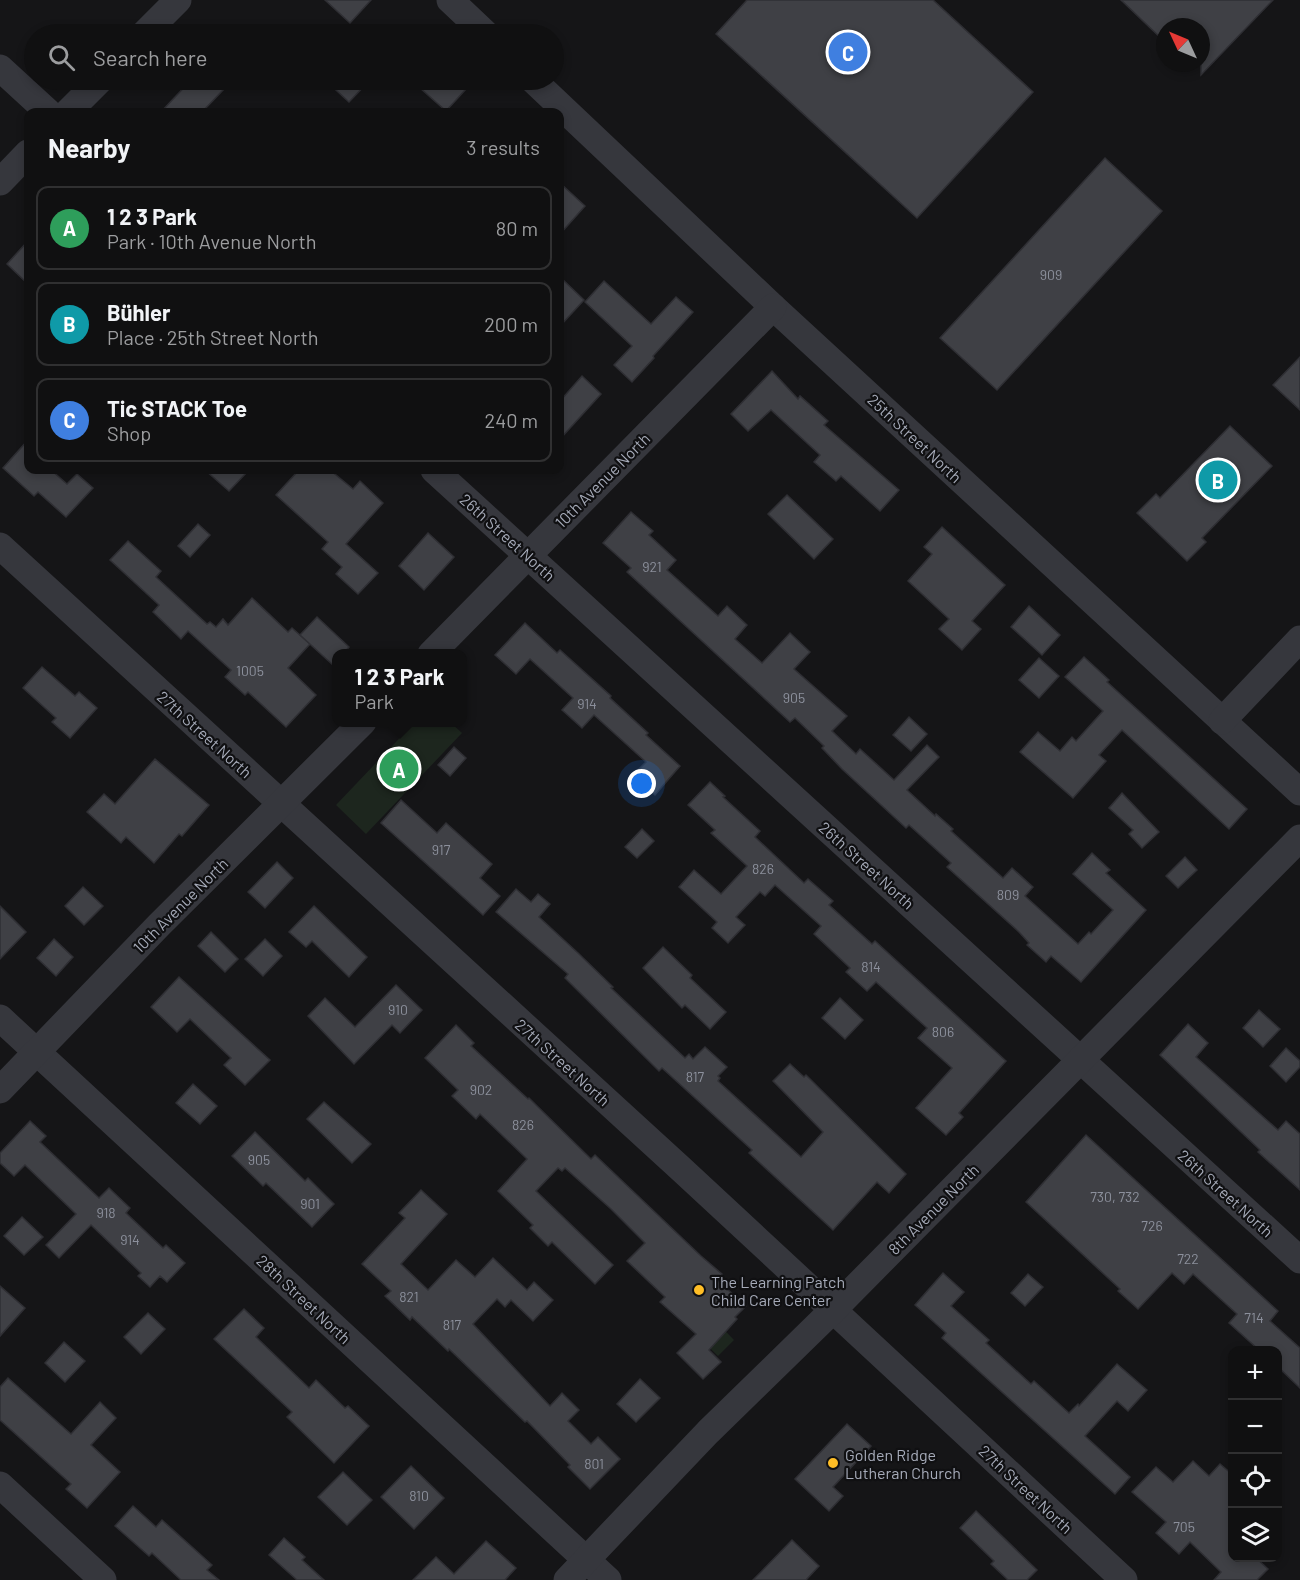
<!DOCTYPE html>
<html lang="en">
<head>
<meta charset="utf-8">
<style>
	:root { --surface:#101011; --page:#1e1e1f; --text:#f1f3f6; --muted:#9c9d9f; --line:#303031; --accent:#7c3aed }
	body { margin:0; font-family:Barlow,sans-serif; background:var(--page); color:var(--text) }
	.controls { position:absolute; right:18px; bottom:18px; display:grid; overflow:hidden; border-radius:12px; box-shadow:0 3px 9px #0003 }
	.controls button { width:54px; height:54px; display:grid; place-items:center; padding:0; border:0; border-bottom:2px solid var(--line); background:var(--surface); color:var(--text); font:30px sans-serif }
	.compass { position:absolute; left:1156px; top:18px; width:54px; height:54px; border-radius:50%; background:var(--surface); box-shadow:0 3px 9px #0003; rotate:314deg }
	.you { position:absolute; left:642px; top:784px; width:21px; height:21px; margin:-15px; border:4px solid #fff; border-radius:50%; background:#1a73e8; box-shadow:0 0 0 9px #1a73e833 }
	.badge { display:grid; place-items:center; width:39px; height:39px; border-radius:50%; background:var(--accent); color:#fff; font-size:20px; font-weight:700 }
	.pin { position:absolute; translate:-50% -50%; border:3px solid #fff; box-shadow:0 2px 6px #0006 }
	.popup { position:absolute; left:332px; top:649px; width:135px; height:78px; box-sizing:border-box; display:grid; place-content:center; border-radius:12px; background:var(--surface); filter:drop-shadow(0 2px 4px #0005); font-size:20px; white-space:nowrap; color:var(--muted) }
	.popup b { font-size:22px; color:var(--text) }
	.popup::after { content:''; position:absolute; left:50%; top:100%; margin-left:-12px; border:12px solid transparent; border-top-color:var(--surface) }
	.list { margin:0; padding:0; list-style:none }
	h2 { display:flex; justify-content:space-between; align-items:center; height:78px; margin:0; padding:0 24px; font-size:26px }
	h2 small { font-size:20px; font-weight:400; color:var(--muted) }
	.list li { display:grid; grid-template-columns:39px 1fr auto; gap:18px; align-items:center; box-sizing:border-box; height:84px; margin:0 12px 12px; padding:0 12px; border:2px solid var(--line); border-radius:12px }
	.list b { display:block; font-size:22px; white-space:nowrap }
	.list p { margin:0; font-size:20px; white-space:nowrap; color:var(--muted) }
	.list em { font-size:20px; font-style:normal; color:var(--muted) }
	.icon { flex:none; width:33px; height:33px; fill:none; stroke:currentColor; stroke-width:2; stroke-linecap:round; stroke-linejoin:round }
	.map { position:relative; flex:none; width:1300px; height:1580px; overflow:hidden }
	.search { position:absolute; background:var(--surface); box-shadow:0 3px 9px #0003; left:24px; top:24px; width:540px; height:66px; display:flex; align-items:center; gap:15px; box-sizing:border-box; padding:0 21px; border-radius:33px; color:var(--muted); font-size:22px }
	.panel { position:absolute; background:var(--surface); box-shadow:0 3px 9px #0003; left:24px; top:108px; width:540px; height:366px; border-radius:12px }
	.map>svg:first-child { display:block }
	.green { fill:#1d261e }
	.building { fill:#3f4045; stroke:#2f2f34; stroke-width:1.5 }
	.lines { fill:none; stroke-linecap:round; stroke-linejoin:round }
	.minor { stroke:#36373d; stroke-width:27 }
	.poi-dot { fill:#ffbe26; stroke:#101012; stroke-width:2 }
	.labels { text-anchor:middle; dominant-baseline:central; stroke-width:4.5; stroke-linejoin:round; paint-order:stroke }
	.number-label { font-size:14px; fill:#8c909c }
	.street-label { font-size:16px; fill:#a6abb9; stroke:#101012 }
	.poi-label { font-size:16px; fill:#a6abb9; stroke:#101012; text-anchor:start }
</style>
</head>
<body>
<div class="map">
<svg width="1300" height="1580" viewBox="0 0 1300 1580">
	<rect width="100%" height="100%" fill="#151517"/>
	<g class="green">
		<path d="M414 723H451L462 733 366 834 336 805Z"/>
		<path d="M706 1311 734 1340 718 1356 689 1328Z"/>
	</g>
	<g class="building">
		<path d="M325 0H371L350 23Z"/>
		<path d="M747 0H933L1033 92 917 218 716 34Z"/>
		<path d="M1121 0H1273L1201 75V27H1165V42Z"/>
		<path d="M191 80H214L224 89 202 112H161Z"/>
		<path d="M325 80H370L349 102Z"/>
		<path d="M411 80H456L466 89 446 111Z"/>
		<path d="M1105 158 1162 211 997 390 940 338Z"/>
		<path d="M560 183 585 206 560 234Z"/>
		<path d="M28 241V284L7 264Z"/>
		<path d="M560 277 584 300 560 326Z"/>
		<path d="M604 281 651 324 676 297 693 312 653 356 654 358 632 382 614 365 632 346 585 302Z"/>
		<path d="M1300 357V410L1273 385Z"/>
		<path d="M772 371 798 399 800 396 828 421 824 425 899 490 880 511 841 476 836 481 814 462 820 455 771 410 748 431 731 414Z"/>
		<path d="M582 376 601 394 560 439V401Z"/>
		<path d="M1230 426 1272 466 1202 538 1206 542 1187 561 1137 513 1156 494 1160 498Z"/>
		<path d="M28 440V470H51L67 484 77 474 93 488 66 517 38 492 34 496 3 468Z"/>
		<path d="M205 470H249L229 491Z"/>
		<path d="M299 470H330L353 489 360 481 383 503 346 544 378 573 358 594 336 574 342 567 322 549 328 542 276 495Z"/>
		<path d="M787 495 833 539 814 559 768 514Z"/>
		<path d="M631 512 653 531 649 535 676 560 667 570 718 616 727 606 747 625 735 639 762 663 790 633 810 652 794 669 847 716 832 731 856 754 860 749 894 780 927 745 939 757 907 790 935 816 936 814 953 829 951 831 1003 878 1012 868 1033 887 1025 896 1078 944 1089 932 1091 934 1113 910 1073 874 1092 853 1110 870 1106 873 1146 910 1081 982 1051 956 1046 962 1027 945 1029 943 1019 932 947 867 951 863 909 825 906 828 842 769 822 748 824 746 795 718 790 722 627 572 631 568 603 543Z"/>
		<path d="M198 524 210 535 190 557 178 546Z"/>
		<path d="M942 527 1005 585 972 621 981 629 962 650 939 629 949 619 908 581 932 554 924 547Z"/>
		<path d="M428 533 454 557 424 590 399 566Z"/>
		<path d="M128 541 161 571 156 577 207 624 210 622 216 627 223 619 228 625 252 598 288 632 292 628 310 644 288 668 316 695 286 727 248 692 245 695 225 677 231 670 188 631 181 639 153 612 159 605 110 560Z"/>
		<path d="M1029 606 1060 635 1042 655 1011 627Z"/>
		<path d="M317 617 349 647 343 654H336V662L333 665 300 635Z"/>
		<path d="M525 623 557 653 560 650 611 696 610 698 648 733 646 735 680 766 655 795 633 775 646 762 594 715 582 728 562 710 573 698 530 659 516 674 495 655Z"/>
		<path d="M1084 657 1109 680 1107 682 1247 809 1229 829 1122 730 1099 755 1106 761 1073 798 1020 752 1038 732 1060 751 1072 737 1076 741 1103 711 1065 677Z"/>
		<path d="M1039 658 1059 676 1039 698 1019 680Z"/>
		<path d="M42 667 75 696 79 692 97 708 70 738 52 722 56 718 23 688Z"/>
		<path d="M909 717 927 734 911 751 893 735Z"/>
		<path d="M454 747 466 758 450 776 438 765Z"/>
		<path d="M155 759 209 805 182 836 179 834 154 863 126 837 121 843 87 812 104 794 115 804Z"/>
		<path d="M710 782 725 796 723 797 760 831 755 837 804 883 808 879 833 901 829 905 872 944 875 941 1006 1061 959 1113 963 1117 946 1135 916 1108 952 1068 918 1038 927 1028 876 982 867 991 846 972 850 968 814 934 821 926 775 885 765 896 760 892 736 917 745 925 728 943 712 928 717 922 679 887 694 870 721 894 747 866 711 833 715 830 688 805Z"/>
		<path d="M1122 793 1159 832 1142 848 1129 834 1133 830 1109 808Z"/>
		<path d="M401 800 437 833 446 823 492 864 480 878 500 896 483 915 381 823Z"/>
		<path d="M642 829 654 841 637 858 625 847Z"/>
		<path d="M1185 857 1197 870 1178 888 1166 876Z"/>
		<path d="M277 862 293 878 265 908 248 892Z"/>
		<path d="M83 887 103 906 84 925 65 906Z"/>
		<path d="M516 889 531 902 538 894 550 904 539 917 578 953 613 987 611 988 685 1058 689 1054 693 1059 705 1047 727 1067 718 1076 720 1078 718 1081 801 1157 823 1132 773 1081 790 1064 804 1077 806 1075 906 1174 889 1193 877 1182 833 1230 749 1153 752 1150 662 1068 659 1071 565 978 568 974 496 912Z"/>
		<path d="M0 906 26 932 0 959Z"/>
		<path d="M314 906 367 957 349 977 312 941 306 947 289 932Z"/>
		<path d="M211 932 238 959 225 972 198 946Z"/>
		<path d="M54 939 73 957 56 976 37 958Z"/>
		<path d="M265 939 282 956 263 976 245 959Z"/>
		<path d="M663 947 692 975 690 978 726 1012 710 1029 685 1005 682 1008 643 968Z"/>
		<path d="M179 977 270 1060 245 1085 224 1065 231 1058 190 1019 177 1032 151 1007Z"/>
		<path d="M396 985 422 1010 400 1033 392 1025 354 1064 308 1016 325 998 355 1027Z"/>
		<path d="M840 998 863 1020 845 1039 822 1018Z"/>
		<path d="M1259 1010 1280 1029 1263 1047 1243 1028Z"/>
		<path d="M1188 1024 1208 1043 1196 1057 1278 1130 1286 1121 1300 1134V1190L1258 1152 1260 1150 1160 1055Z"/>
		<path d="M456 1025 474 1043 471 1046 528 1099 529 1098 591 1159 595 1155 701 1256 722 1274 717 1280 746 1306 735 1317 737 1319 709 1350 721 1362 703 1379 677 1353 696 1334 660 1302 665 1297 627 1261 645 1243 611 1209 565 1168 562 1171 558 1168 536 1191 613 1265 595 1284 552 1242 548 1246 530 1228 533 1225 498 1191 527 1159 480 1114 476 1119 452 1096 458 1090 425 1058Z"/>
		<path d="M1286 1048 1300 1061V1067L1286 1082 1270 1066Z"/>
		<path d="M193 1084 217 1106 200 1124 176 1103Z"/>
		<path d="M324 1102 371 1144 352 1163 307 1119Z"/>
		<path d="M30 1121 46 1136 40 1142 99 1198 109 1188 130 1208 126 1213 163 1248 166 1245 185 1263 167 1282 160 1276 150 1287 138 1276 141 1273 91 1225 59 1258 46 1245 76 1214 25 1165 14 1176 0 1163V1153Z"/>
		<path d="M255 1132 305 1181 308 1178 334 1204 312 1227 266 1183 263 1186 232 1156Z"/>
		<path d="M1086 1135 1278 1311 1270 1321 1300 1348V1388L1278 1367V1350H1259L1229 1323 1237 1314 1193 1274 1184 1284 1172 1273 1138 1309 1118 1291 1120 1289 1026 1202Z"/>
		<path d="M421 1190 447 1214 401 1264 428 1290 456 1260 475 1277 493 1258 527 1290 534 1282 553 1300 533 1321 511 1300 505 1307 497 1299 473 1324 550 1406 562 1393 579 1410 568 1421 591 1444 598 1437 620 1459 590 1489 568 1467 570 1465 527 1421 525 1422 449 1349 448 1351 412 1317 410 1320 385 1296 391 1291 362 1264 405 1218 399 1213Z"/>
		<path d="M22 1217 43 1237 24 1255 4 1236Z"/>
		<path d="M943 1273 964 1292 951 1306 989 1340 986 1343 1031 1384 1034 1381 1069 1413 1078 1404 1079 1406 1117 1364 1147 1390 1128 1411 1117 1401 1085 1436 1130 1477 1115 1494 942 1338 946 1333 915 1305Z"/>
		<path d="M1028 1274 1043 1287 1025 1306 1011 1293Z"/>
		<path d="M0 1286 25 1308 0 1336Z"/>
		<path d="M244 1309 264 1328 256 1337 309 1388 316 1380 345 1408 348 1406 369 1426 334 1463 287 1417 292 1412 214 1339Z"/>
		<path d="M148 1313 165 1329 141 1354 124 1337Z"/>
		<path d="M64 1342 85 1361 65 1382 45 1363Z"/>
		<path d="M8 1378 71 1434 100 1402 116 1418 91 1445 120 1472 87 1508 66 1489 71 1484 0 1420V1387Z"/>
		<path d="M640 1379 660 1398 636 1422 617 1404Z"/>
		<path d="M847 1424 871 1446 833 1487 843 1496 829 1511 795 1479Z"/>
		<path d="M1193 1461 1209 1476 1220 1464 1233 1475V1557H1255L1268 1569 1257 1580H1214L1221 1572 1190 1542 1179 1554 1156 1533 1166 1522 1132 1492 1156 1467 1173 1482Z"/>
		<path d="M411 1466 444 1498 414 1529 381 1497Z"/>
		<path d="M343 1472 372 1500 347 1525 318 1497Z"/>
		<path d="M133 1506 156 1527 162 1520 212 1565 207 1570 219 1580H181L152 1553 149 1556 115 1526Z"/>
		<path d="M976 1511 1037 1570 1027 1580H1008L991 1564 994 1561 960 1528Z"/>
		<path d="M284 1538 305 1557 302 1560 324 1580H297L269 1555Z"/>
		<path d="M792 1540 819 1566 806 1580H753Z"/>
		<path d="M486 1541 516 1568 505 1580H413L436 1557 454 1574Z"/>
	</g>
	<g class="lines">
		<g class="minor">
			<path d="M450 0 486 34"/>
			<path d="M144 34 178 0"/>
			<path d="M0 68 48 112"/>
			<path d="M533 80 773 307 1300 792"/>
			<path d="M68 112 100 80"/>
			<path d="M0 182 28 153"/>
			<path d="M434 470 1300 1260"/>
			<path d="M0 546 680 1168 1124 1580"/>
			<path d="M431 654 773 307"/>
			<path d="M1222 721 1300 639"/>
			<path d="M0 1018 608 1580"/>
			<path d="M0 1090 159 925 363 722"/>
			<path d="M0 1485 103 1580"/>
			<path d="M567 1580 708 1432 833 1310 1300 838"/>
		</g>
	</g>
	<g class="poi-dot">
		<circle cx="699" cy="1290" r="6"/>
		<circle cx="833" cy="1463" r="6"/>
	</g>
	<g class="labels">
		<g class="number-label">
			<text x="1051" y="274">909</text>
			<text x="652" y="566">921</text>
			<text x="250" y="670">1005</text>
			<text x="794" y="697">905</text>
			<text x="587" y="703">914</text>
			<text x="441" y="849">917</text>
			<text x="763" y="868">826</text>
			<text x="1008" y="894">809</text>
			<text x="871" y="966">814</text>
			<text x="398" y="1009">910</text>
			<text x="943" y="1031">806</text>
			<text x="695" y="1076">817</text>
			<text x="481" y="1089">902</text>
			<text x="523" y="1124">826</text>
			<text x="259" y="1159">905</text>
			<text x="1115" y="1196">730, 732</text>
			<text x="310" y="1203">901</text>
			<text x="106" y="1212">918</text>
			<text x="1152" y="1225">726</text>
			<text x="130" y="1239">914</text>
			<text x="1188" y="1258">722</text>
			<text x="409" y="1296">821</text>
			<text x="1254" y="1317">714</text>
			<text x="452" y="1324">817</text>
			<text x="594" y="1463">801</text>
			<text x="419" y="1495">810</text>
			<text x="1184" y="1526">705</text>
		</g>
		<g class="street-label">
			<text transform="translate(915 438) rotate(43)">25th Street North</text>
			<text transform="translate(602 480) rotate(-45)">10th Avenue North</text>
			<text transform="translate(508 537) rotate(42)">26th Street North</text>
			<text transform="translate(205 734) rotate(42)">27th Street North</text>
			<text transform="translate(867 865) rotate(42)">26th Street North</text>
			<text transform="translate(180 905) rotate(-45)">10th Avenue North</text>
			<text transform="translate(563 1062) rotate(42)">27th Street North</text>
			<text transform="translate(1226 1193) rotate(42)">26th Street North</text>
			<text transform="translate(933 1209) rotate(-45)">8th Avenue North</text>
			<text transform="translate(304 1299) rotate(43)">28th Street North</text>
			<text transform="translate(1026 1489) rotate(43)">27th Street North</text>
		</g>
		<g class="poi-label">
			<text x="711" y="1281">The Learning Patch<tspan x="711" dy="18">Child Care Center</tspan></text>
			<text x="845" y="1454">Golden Ridge<tspan x="845" dy="18">Lutheran Church</tspan></text>
		</g>
	</g>
</svg>
<div class="controls">
<button>+</button>
<button>−</button>
<button><svg class="icon" aria-label="locate" viewBox="0 0 24 24"><circle cx="12" cy="12" r="6"/><path d="M12 2v4M12 18v4M2 12h4M18 12h4"/></svg></button>
<button><svg class="icon" aria-label="layers" viewBox="0 0 24 24"><path d="M12 4l9 5-9 5-9-5zM3 14l9 5 9-5"/></svg></button>
</div>
<svg class="compass" viewBox="-18 -18 36 36"><path d="M0-13l5 13h-10z" fill="#e53935"/><path d="M0 13l5-13h-10z" fill="#9c9d9f"/></svg>
<div class="you"></div>
<div class="pin badge" style="left:399px;top:769px;background:#2e9e5b">A</div>
<div class="popup"><b>1 2 3 Park</b>Park</div>
<div class="pin badge" style="left:1218px;top:480px;background:#0f9aa8">B</div>
<div class="pin badge" style="left:848px;top:52px;background:#3f7fe0">C</div>
<div class="search"><svg class="icon" aria-label="search" viewBox="0 0 24 24"><circle cx="10" cy="10" r="6"/><path d="M15 15l6 6"/></svg>Search here</div>
<section class="panel">
<h2>Nearby<small>3 results</small></h2>
<ul class="list">
<li><span class="badge" style="background:#2e9e5b">A</span><div><b>1 2 3 Park</b><p>Park · 10th Avenue North</p></div><em>80 m</em></li>
<li><span class="badge" style="background:#0f9aa8">B</span><div><b>Bühler</b><p>Place · 25th Street North</p></div><em>200 m</em></li>
<li><span class="badge" style="background:#3f7fe0">C</span><div><b>Tic STACK Toe</b><p>Shop</p></div><em>240 m</em></li>
</ul>
</section>
</div>
</body>
</html>
